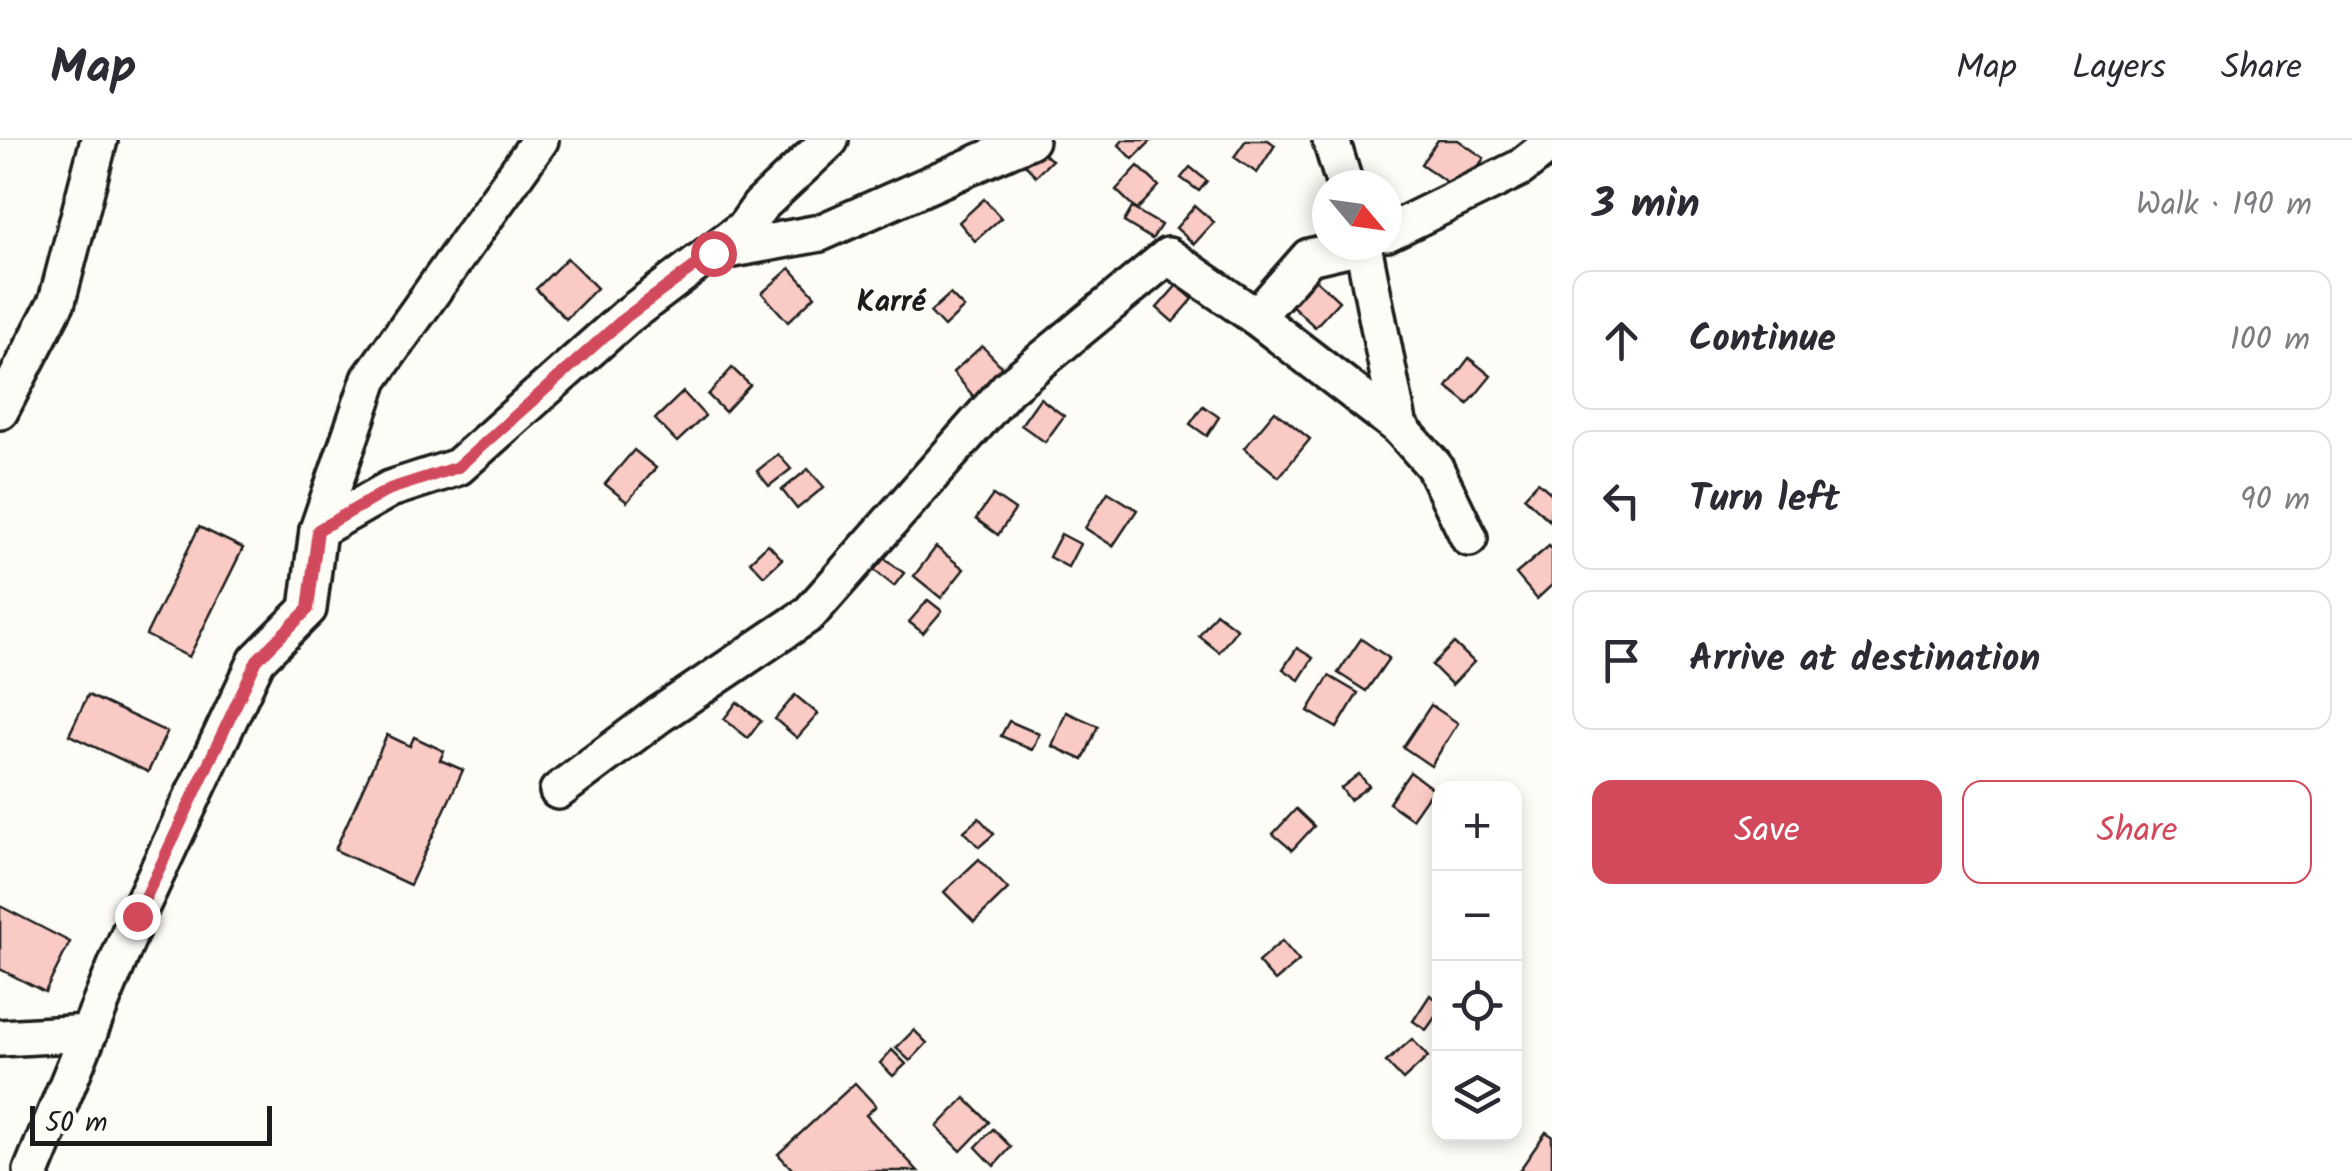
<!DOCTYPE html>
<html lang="en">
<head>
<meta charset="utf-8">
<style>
	:root { --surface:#fff; --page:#f2f2f3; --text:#2b2b33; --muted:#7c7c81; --line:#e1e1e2; --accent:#d1495b }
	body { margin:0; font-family:Kalam,sans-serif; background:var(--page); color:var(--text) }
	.controls { position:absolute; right:30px; bottom:30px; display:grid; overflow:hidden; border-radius:20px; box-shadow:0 5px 15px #0003 }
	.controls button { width:90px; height:90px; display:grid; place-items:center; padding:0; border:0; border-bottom:2px solid var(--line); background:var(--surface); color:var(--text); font:50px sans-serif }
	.compass { position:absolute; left:1312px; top:30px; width:90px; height:90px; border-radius:50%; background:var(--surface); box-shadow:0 5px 15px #0003; rotate:119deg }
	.scale { position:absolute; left:30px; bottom:25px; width:242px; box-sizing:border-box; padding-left:10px; border:5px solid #1c1c1c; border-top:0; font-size:28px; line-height:35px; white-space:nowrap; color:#1c1c1c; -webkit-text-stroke:8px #fdfcf7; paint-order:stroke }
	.stop { position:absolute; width:30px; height:30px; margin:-22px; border:8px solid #d1495b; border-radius:50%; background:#fff }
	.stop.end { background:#d1495b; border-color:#fff; box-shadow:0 2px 10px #0008 }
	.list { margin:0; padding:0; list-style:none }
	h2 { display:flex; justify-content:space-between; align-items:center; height:130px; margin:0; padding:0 40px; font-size:42px }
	h2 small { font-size:32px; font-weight:400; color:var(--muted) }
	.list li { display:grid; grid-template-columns:65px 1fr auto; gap:30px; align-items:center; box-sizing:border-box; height:140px; margin:0 20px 20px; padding:0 20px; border:2px solid var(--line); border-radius:20px }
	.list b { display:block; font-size:38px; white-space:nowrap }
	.list em { font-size:32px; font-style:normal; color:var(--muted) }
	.actions { display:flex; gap:20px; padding:30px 40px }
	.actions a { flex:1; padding:22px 0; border:2px solid var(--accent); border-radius:20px; text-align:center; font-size:35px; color:var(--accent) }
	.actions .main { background:var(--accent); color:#fff }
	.icon { flex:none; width:55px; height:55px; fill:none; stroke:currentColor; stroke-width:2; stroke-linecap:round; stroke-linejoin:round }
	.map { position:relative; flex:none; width:1552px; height:1031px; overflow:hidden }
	header { display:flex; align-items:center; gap:60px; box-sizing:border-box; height:140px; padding:0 50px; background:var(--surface); border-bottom:2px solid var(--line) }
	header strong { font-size:48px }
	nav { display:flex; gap:55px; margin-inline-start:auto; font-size:35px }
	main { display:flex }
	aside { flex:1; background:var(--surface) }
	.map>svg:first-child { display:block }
	.building { fill:#facac4; stroke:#1c1c1c; stroke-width:2.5 }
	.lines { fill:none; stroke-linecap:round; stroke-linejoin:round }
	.street-casing { stroke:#1c1c1c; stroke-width:42 }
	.street { stroke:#fdfcf7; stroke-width:35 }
	.route { stroke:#d1495b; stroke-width:12 }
	.labels { text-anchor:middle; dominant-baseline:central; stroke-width:9; stroke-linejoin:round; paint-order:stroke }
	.neighbourhood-label { font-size:30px; font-weight:bold; fill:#1c1c1c; stroke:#fdfcf7 }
</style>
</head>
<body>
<header>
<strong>Map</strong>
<nav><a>Map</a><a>Layers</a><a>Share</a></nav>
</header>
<main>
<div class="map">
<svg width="1552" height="1031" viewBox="0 0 1552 1031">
	<rect width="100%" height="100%" fill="#fdfcf7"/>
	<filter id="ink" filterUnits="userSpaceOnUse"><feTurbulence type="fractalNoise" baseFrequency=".01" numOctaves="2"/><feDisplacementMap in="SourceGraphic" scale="20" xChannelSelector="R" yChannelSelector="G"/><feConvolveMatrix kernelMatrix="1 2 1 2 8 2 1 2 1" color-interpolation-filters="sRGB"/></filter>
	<g filter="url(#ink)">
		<g class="building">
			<path d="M1123 0H1152L1133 19 1119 5Z"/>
			<path d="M1246 0H1268L1275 5 1257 33 1234 17Z"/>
			<path d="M1438 0H1458L1484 18 1461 52 1421 24Z"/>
			<path d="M1034 8 1052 20 1036 36 1021 21Z"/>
			<path d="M1138 26 1159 46 1137 70 1116 50Z"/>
			<path d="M1190 27 1207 41 1199 51 1181 38Z"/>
			<path d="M984 59 1001 78 975 101 959 82Z"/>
			<path d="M1195 66 1214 82 1194 104 1176 88Z"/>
			<path d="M1132 68 1161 85 1152 99 1124 82Z"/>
			<path d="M567 118 597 148 566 179 536 149Z"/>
			<path d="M790 128 815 156 788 182 762 153Z"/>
			<path d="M1311 135 1339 161 1315 187 1287 161Z"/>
			<path d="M1177 145 1193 159 1173 182 1157 168Z"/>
			<path d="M950 154 964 168 944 187 930 172Z"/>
			<path d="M982 206 1004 229 974 257 953 232Z"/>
			<path d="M1469 218 1491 236 1468 264 1447 247Z"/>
			<path d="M732 228 750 245 725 272 708 255Z"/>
			<path d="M683 252 705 276 677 302 655 279Z"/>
			<path d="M1040 258 1064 276 1045 302 1021 285Z"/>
			<path d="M1203 266 1219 277 1207 296 1190 284Z"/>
			<path d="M1275 271 1310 299 1279 337 1244 308Z"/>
			<path d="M634 310 656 328 627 362 605 344Z"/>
			<path d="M778 314 791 329 769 346 757 331Z"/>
			<path d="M808 329 824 347 797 369 782 350Z"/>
			<path d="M1538 342 1552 354 1550 381 1524 357Z"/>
			<path d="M1108 352 1137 370 1113 406 1085 388Z"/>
			<path d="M993 355 1015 370 998 395 976 379Z"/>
			<path d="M199 387 243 408 189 517 146 495Z"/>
			<path d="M1061 394 1080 404 1068 427 1049 417Z"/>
			<path d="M768 404 782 419 764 436 750 421Z"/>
			<path d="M1549 406 1552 409V445L1537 459 1516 434Z"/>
			<path d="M936 407 964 429 941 458 914 436Z"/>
			<path d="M884 418 904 433 894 446 874 430Z"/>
			<path d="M928 460 942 471 923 493 909 482Z"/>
			<path d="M1216 473 1237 489 1219 512 1199 496Z"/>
			<path d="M1361 499 1389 518 1366 551 1338 533Z"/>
			<path d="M1454 503 1474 522 1452 545 1432 525Z"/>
			<path d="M1297 508 1313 518 1299 540 1283 529Z"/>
			<path d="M1329 536 1358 553 1337 588 1308 571Z"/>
			<path d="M88 555 167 592 148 632 69 595Z"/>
			<path d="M795 555 818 574 797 598 775 579Z"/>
			<path d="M737 562 761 581 748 598 724 579Z"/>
			<path d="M1431 565 1458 583 1431 626 1403 607Z"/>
			<path d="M1066 572 1098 586 1083 620 1052 606Z"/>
			<path d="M1009 581 1039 594 1032 610 1001 596Z"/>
			<path d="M387 595 410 606 414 597 444 611 440 620 463 630 410 745 335 710Z"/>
			<path d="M1410 632 1433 649 1412 679 1389 663Z"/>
			<path d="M1359 634 1369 646 1350 660 1341 648Z"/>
			<path d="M1296 669 1314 686 1292 710 1273 694Z"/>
			<path d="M979 678 994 694 979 707 964 691Z"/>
			<path d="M979 719 1008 749 974 782 944 752Z"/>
			<path d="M0 766 70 802 45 852 0 829Z"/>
			<path d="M1282 801 1299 821 1275 841 1258 822Z"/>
			<path d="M1430 855 1440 862V870L1426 890 1413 881Z"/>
			<path d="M914 890 927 903 910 921 896 908Z"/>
			<path d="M1412 899 1428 917 1403 940 1386 922Z"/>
			<path d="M892 910 906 924 893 936 880 923Z"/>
			<path d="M855 943 876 966 866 975 918 1031H794L778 1014Z"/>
			<path d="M965 958 989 982 961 1011 937 987Z"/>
			<path d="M993 989 1011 1007 994 1026 976 1007Z"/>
			<path d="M1546 992 1552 996V1031H1519Z"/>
		</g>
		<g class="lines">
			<g class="street-casing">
				<g id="street">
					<path d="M1331 0 1345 45"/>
					<path d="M1387 93 1520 28 1552 3"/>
					<path d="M1363 105 1399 287 1434 326 1469 398"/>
					<path d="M717 112 820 93 1030 0"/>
					<path d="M1256 177 1309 117 1361 105"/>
					<path d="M0 271 57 161 99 0"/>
					<path d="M318 390 390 349 458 327 626 177 745 87 760 66 830 0"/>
					<path d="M558 651 659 575 809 474 1008 248 1168 116 1256 177 1399 287"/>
					<path d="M0 898 89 893"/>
					<path d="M32 1031 137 775 257 520 308 469 318 390 370 239 540 0"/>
				</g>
			</g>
			<use href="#street" class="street"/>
		</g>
	</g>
	<g class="lines" filter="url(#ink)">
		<path class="route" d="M137 776 257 520 308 469 318 390 390 349 458 327 626 177 713 113"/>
	</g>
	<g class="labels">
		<g class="neighbourhood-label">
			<text x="891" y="163">Karré</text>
		</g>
	</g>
</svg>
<div class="controls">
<button>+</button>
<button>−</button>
<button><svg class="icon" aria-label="locate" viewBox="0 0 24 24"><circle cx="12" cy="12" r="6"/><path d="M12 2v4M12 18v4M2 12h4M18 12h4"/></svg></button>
<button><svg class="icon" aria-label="layers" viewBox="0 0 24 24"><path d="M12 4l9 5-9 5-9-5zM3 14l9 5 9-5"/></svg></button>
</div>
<svg class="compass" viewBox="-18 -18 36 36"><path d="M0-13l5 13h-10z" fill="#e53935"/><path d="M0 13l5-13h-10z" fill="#7c7c81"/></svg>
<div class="scale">50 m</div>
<div class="stop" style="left:713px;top:113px"></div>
<div class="stop end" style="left:137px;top:776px"></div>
</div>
<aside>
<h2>3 min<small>Walk · 190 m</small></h2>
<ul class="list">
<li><svg class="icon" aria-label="ahead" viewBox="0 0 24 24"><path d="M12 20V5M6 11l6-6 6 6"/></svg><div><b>Continue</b></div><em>100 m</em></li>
<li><svg class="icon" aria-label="left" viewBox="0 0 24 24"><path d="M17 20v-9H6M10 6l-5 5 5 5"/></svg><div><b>Turn left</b></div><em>90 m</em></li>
<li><svg class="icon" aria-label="arrive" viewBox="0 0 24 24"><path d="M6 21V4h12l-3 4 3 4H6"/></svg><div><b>Arrive at destination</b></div></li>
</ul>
<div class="actions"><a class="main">Save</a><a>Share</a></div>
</aside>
</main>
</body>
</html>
